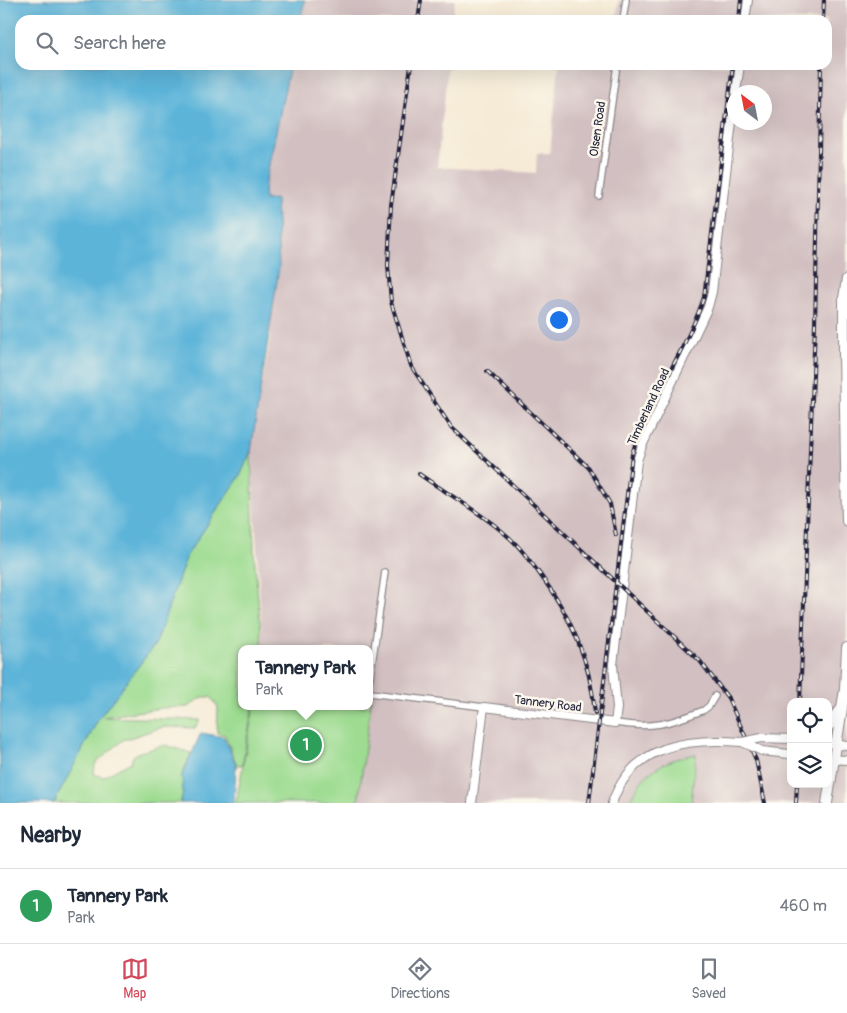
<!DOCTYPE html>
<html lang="en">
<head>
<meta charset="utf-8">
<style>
	:root { --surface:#fff; --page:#f6f6f7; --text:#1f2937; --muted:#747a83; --line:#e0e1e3; --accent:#d1495b }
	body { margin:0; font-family:Pangolin,sans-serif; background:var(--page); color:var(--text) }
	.controls { position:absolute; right:15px; bottom:15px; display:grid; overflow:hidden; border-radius:10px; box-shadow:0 5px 20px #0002 }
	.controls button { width:45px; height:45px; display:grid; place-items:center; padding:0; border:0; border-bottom:1px solid var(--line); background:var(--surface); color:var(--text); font:25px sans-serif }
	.compass { position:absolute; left:727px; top:85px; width:45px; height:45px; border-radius:50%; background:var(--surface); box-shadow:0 5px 20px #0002; rotate:328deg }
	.you { position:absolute; left:558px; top:319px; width:18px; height:18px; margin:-12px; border:4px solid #fff; border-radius:50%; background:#1a73e8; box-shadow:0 0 0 8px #1a73e833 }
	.badge { display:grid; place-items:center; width:32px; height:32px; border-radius:50%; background:var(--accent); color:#fff; font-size:16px; font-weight:700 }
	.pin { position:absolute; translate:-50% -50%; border:2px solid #fff; box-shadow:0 1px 5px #0006 }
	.popup { position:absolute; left:238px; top:645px; width:135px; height:65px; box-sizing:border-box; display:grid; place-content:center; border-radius:10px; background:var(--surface); filter:drop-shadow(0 1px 4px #0005); font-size:16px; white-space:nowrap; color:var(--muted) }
	.popup b { font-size:19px; color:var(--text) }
	.popup::after { content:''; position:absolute; left:50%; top:100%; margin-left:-10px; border:10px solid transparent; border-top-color:var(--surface) }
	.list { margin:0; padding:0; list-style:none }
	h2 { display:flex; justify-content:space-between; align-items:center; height:65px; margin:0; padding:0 20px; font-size:21px }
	h2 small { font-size:16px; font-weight:400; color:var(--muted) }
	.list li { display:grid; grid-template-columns:32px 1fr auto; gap:15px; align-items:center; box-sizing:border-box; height:75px; padding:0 20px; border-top:1px solid var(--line) }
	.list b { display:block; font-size:19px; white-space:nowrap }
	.list p { margin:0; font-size:16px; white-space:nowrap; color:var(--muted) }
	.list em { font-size:16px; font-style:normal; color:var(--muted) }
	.icon { flex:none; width:28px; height:28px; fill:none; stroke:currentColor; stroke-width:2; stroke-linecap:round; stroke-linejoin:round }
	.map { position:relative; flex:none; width:847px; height:803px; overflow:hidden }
	.search { position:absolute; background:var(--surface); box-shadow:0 5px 20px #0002; left:15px; right:15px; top:15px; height:55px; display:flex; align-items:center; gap:12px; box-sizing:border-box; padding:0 18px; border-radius:15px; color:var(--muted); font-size:19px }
	.sheet { height:140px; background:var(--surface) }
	nav { display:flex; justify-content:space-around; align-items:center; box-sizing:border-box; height:70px; border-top:1px solid var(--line); background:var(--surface); font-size:14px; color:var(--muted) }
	nav a { display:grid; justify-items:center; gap:2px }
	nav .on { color:var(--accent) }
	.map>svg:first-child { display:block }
	.industrial { fill:#d2bfc1; fill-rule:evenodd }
	.green { fill:#9ddc91; stroke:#607f66 }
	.water { fill:#5bb4d9; stroke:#3e6b8a }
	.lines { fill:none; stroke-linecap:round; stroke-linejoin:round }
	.street-casing { stroke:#8c8688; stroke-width:8 }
	.secondary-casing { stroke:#8c8688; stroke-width:10 }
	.highway-casing { stroke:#8c8688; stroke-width:12 }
	.street { stroke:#fff; stroke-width:5.5 }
	.secondary { stroke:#fff; stroke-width:8 }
	.highway { stroke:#fff; stroke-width:10 }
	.rail-casing { stroke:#22223b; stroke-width:4 }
	.rail { stroke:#fbf7ec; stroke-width:2; stroke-dasharray:5.5; stroke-linecap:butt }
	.secondary-bridge-casing { stroke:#8c8688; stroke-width:10; stroke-linecap:butt }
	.secondary-bridge { stroke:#fff; stroke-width:8 }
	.labels { text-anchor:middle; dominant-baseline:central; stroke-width:5; stroke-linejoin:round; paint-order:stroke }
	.street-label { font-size:12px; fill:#22223b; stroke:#fbf7ec }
</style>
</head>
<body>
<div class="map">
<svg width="847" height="803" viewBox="0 0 847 803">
	<rect width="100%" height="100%" fill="#fbf7ec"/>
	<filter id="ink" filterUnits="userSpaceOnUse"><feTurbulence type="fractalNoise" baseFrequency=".02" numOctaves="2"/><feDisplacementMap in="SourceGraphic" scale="10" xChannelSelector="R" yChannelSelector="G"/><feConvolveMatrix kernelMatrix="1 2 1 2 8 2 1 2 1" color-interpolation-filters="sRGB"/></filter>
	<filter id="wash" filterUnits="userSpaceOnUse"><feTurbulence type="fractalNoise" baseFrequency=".0096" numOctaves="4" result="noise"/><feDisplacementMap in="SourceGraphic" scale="20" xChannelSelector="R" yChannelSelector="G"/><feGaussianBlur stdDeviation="1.12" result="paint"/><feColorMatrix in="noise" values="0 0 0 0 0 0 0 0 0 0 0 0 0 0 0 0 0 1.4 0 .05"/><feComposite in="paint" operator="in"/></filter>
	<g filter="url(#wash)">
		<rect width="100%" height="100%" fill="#f6ebd6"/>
		<g class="industrial">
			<path d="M305 0H455L452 20H300Z"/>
			<path d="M619 0H847V803H358L373 687H370V649H263L251 451 270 340 275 199 264 200V189L290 65H448L437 167 536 173 537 153H550L559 65H827V20H616ZM734 92H764V122H734ZM791 702H828V784H791Z"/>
		</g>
		<g class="green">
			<path d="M251 451 254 552 262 645V649H242V706H253L242 765H237L225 735 217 733 218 707 211 697H203L188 707 162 708 103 717 200 720 195 728 163 727 123 740 95 764 94 774 103 777 131 762 133 756 140 752 165 745 191 753 182 775 183 794 180 803H54L99 718 156 643 187 555 240 476Z"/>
			<path d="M370 687H373L358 803H236L254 706H370Z"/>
			<path d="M696 754 691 803H629C642 771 664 760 696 754Z"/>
		</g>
		<g class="water">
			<path d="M0 0H305L300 20H20V65H290L264 189 265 200 276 199 279 268 251 451 240 476 187 555 156 643 99 718 54 803H0Z"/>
			<path d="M201 733 224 737 236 765 234 803H180L183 794 182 775Z"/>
		</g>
	</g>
	<g filter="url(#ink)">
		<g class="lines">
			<g class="street-casing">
				<g id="street">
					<path d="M623 20 626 0"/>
					<path d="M599 196 617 65"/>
					<path d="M370 678 385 572"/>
					<path d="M370 693 484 707"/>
					<path d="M615 723C652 729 669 724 704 710L709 706 715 696"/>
				</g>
			</g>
			<g class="secondary-casing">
				<g id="secondary">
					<path d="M745 20 748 0"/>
					<path d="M736 92 740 65"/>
					<path d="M828 743 847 746"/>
					<path d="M828 759 847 760"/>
					<path d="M472 803 484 707 615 723 617 708 613 665 637 461 642 446 708 307 712 292 734 105"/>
					<path d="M612 803C633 743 689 738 742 742"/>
				</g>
			</g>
			<g class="highway-casing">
				<g id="highway">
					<path d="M847 279 844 298V354L847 521"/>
					<path d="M828 727 838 712"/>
					<path d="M827 803 845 689 847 648"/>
				</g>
			</g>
			<use href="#street" class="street"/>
			<use href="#secondary" class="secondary"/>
			<use href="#highway" class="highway"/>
			<g class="rail-casing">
				<g id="rail">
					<path d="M418 20 421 0"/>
					<path d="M739 20 741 0"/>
					<path d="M823 20 824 0"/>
					<path d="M411 65 391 205 388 266 391 302 411 366 451 427 700 661 728 698 756 760 765 803"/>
					<path d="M487 371 589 468 610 504 616 535"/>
					<path d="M419 474C446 493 480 512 504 533 518 544 529 559 539 573 571 616 590 660 595 713"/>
					<path d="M800 702 815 325 821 65"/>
					<path d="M589 803 632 454C649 399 686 352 704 297L733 65"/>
					<path d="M796 803 797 784"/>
				</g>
			</g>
			<use href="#rail" class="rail"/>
			<g class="secondary-bridge-casing">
				<g id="secondary-bridge">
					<path d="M742 742 762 738 791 739"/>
					<path d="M742 742 762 751 789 754"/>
				</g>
			</g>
			<use href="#secondary-bridge" class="secondary-bridge"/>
		</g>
	</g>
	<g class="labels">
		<g class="street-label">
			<text transform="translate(598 129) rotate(-82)">Olsen Road</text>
			<text transform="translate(649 407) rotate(-65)">Timberland Road</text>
			<text transform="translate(548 704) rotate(7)">Tannery Road</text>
		</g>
	</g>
</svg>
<div class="controls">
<button><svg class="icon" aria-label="locate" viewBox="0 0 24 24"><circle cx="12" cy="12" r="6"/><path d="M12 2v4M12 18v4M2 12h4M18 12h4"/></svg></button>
<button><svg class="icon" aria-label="layers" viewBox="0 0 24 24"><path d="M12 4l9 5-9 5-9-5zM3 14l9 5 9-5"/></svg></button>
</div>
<svg class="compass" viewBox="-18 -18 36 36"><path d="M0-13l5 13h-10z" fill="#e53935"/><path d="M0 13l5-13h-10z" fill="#747a83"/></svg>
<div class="you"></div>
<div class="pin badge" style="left:306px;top:745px;background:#2e9e5b">1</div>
<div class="popup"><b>Tannery Park</b>Park</div>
<div class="search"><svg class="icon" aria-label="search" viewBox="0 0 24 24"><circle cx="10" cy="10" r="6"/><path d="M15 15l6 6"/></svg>Search here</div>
</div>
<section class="sheet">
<h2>Nearby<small></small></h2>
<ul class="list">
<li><span class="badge" style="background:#2e9e5b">1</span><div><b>Tannery Park</b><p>Park</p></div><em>460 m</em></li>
</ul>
</section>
<nav>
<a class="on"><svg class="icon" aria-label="map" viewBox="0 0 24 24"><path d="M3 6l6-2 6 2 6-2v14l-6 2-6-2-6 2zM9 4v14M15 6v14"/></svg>Map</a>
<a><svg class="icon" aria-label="directions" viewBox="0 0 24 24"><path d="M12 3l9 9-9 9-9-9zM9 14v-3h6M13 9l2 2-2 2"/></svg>Directions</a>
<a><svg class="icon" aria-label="saved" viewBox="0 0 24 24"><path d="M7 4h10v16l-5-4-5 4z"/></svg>Saved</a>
</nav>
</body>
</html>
